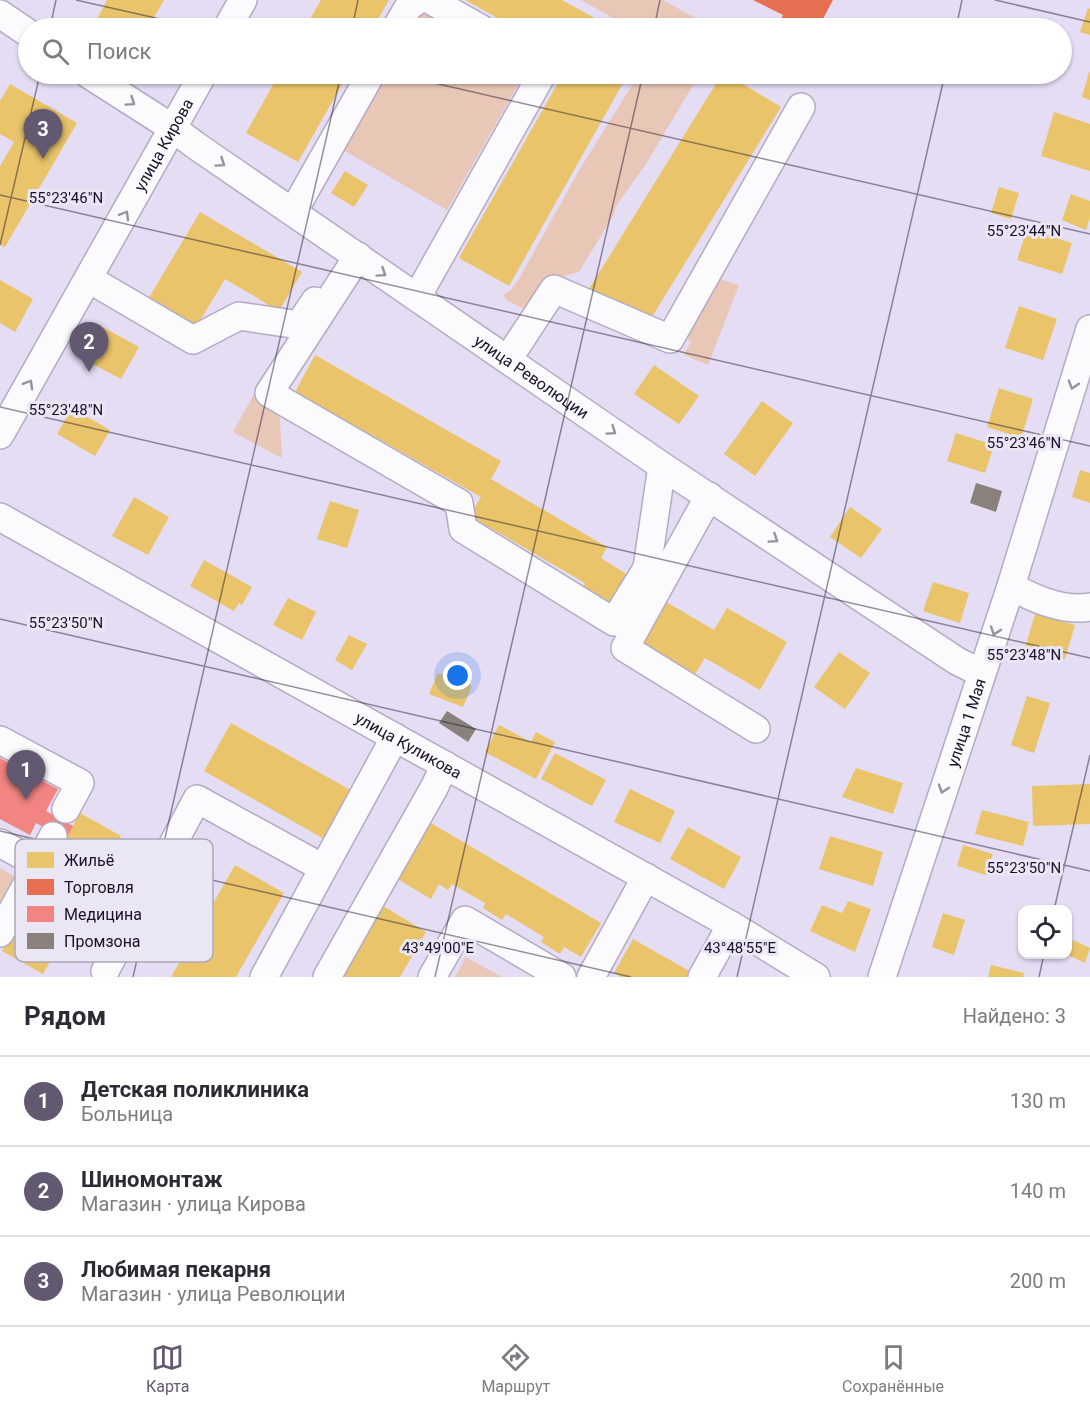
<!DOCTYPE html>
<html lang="ru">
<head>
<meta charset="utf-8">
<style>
	:root { --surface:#fff; --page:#f7f7f7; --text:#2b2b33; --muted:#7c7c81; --line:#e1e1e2; --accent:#625870 }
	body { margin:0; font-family:Roboto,sans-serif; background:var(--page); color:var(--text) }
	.controls { position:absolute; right:18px; bottom:18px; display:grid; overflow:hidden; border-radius:12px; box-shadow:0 2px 4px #0004 }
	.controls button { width:54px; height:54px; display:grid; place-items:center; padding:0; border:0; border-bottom:2px solid var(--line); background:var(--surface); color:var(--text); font:30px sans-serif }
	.you { position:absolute; left:458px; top:676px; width:21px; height:21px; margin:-15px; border:4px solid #fff; border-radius:50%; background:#1a73e8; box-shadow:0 0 0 9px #1a73e833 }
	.badge { display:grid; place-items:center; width:39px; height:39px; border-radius:50%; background:var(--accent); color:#fff; font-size:20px; font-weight:700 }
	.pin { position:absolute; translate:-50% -50px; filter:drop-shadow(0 2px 3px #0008) }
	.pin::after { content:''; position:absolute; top:32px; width:21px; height:18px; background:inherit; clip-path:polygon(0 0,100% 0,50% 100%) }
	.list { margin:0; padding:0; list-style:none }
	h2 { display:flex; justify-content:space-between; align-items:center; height:78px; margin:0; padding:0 24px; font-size:26px }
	h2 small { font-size:20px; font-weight:400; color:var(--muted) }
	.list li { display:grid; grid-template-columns:39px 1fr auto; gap:18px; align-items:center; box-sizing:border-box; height:90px; padding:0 24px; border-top:2px solid var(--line) }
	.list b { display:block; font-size:22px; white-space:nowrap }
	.list p { margin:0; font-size:20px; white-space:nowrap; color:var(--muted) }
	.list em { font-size:20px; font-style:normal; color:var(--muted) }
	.icon { flex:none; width:33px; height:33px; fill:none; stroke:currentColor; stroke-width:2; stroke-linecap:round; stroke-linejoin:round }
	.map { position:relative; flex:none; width:1090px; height:977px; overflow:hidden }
	.search { position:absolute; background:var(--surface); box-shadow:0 2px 4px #0004; left:18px; right:18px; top:18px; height:66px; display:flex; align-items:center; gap:15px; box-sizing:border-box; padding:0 21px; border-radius:33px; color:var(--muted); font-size:22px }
	.sheet { height:348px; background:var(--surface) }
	nav { display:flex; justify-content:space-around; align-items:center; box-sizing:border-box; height:84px; border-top:2px solid var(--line); background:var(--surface); font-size:16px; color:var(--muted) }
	nav a { display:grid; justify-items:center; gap:3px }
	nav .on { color:var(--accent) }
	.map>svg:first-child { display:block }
	.green { fill:#e9c7b7 }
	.homes { fill:#e9c46a }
	.shops { fill:#e76f51 }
	.health { fill:#f28482 }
	.industry { fill:#8a817c }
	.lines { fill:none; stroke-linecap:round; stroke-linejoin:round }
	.minor-casing { stroke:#b4abc2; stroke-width:30 }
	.minor { stroke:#fbfafd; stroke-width:27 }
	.oneway { stroke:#96919e }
	.ticks { fill:none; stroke:#1b1029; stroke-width:1.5; stroke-opacity:0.45 }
	.labels { text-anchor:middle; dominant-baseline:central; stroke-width:6; stroke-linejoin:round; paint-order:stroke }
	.street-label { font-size:16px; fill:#1b1029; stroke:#ebe6f4 }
	.key { fill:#ebe6f4; stroke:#ada6b7; stroke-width:1.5 }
	.key-label { font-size:16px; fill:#1b1029 }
	.ticks-label { font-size:15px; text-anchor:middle; fill:#1b1029; stroke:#ebe6f4; stroke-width:6; stroke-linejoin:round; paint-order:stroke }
</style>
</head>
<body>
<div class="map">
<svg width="1090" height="977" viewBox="0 0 1090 977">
	<rect width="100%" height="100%" fill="#e5ddf4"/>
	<g class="green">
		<path d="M581 0H663L714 28H631Z"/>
		<path d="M420 10 452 28H410Z"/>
		<path d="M385 74H524L447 210 343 150Z"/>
		<path d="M639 74H697L692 87 646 164 616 206 613 216 579 272 555 279 547 290 522 308 508 301 503 295 510 291 519 279 581 167Z"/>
		<path d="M709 276 739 285 708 365 684 355 691 341 677 335Z"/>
		<path d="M254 394 279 406 282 458 233 432Z"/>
		<path d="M0 868 14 876 0 903Z"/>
		<path d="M466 956V957L502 977H455Z"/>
	</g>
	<g class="homes">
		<path d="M107 0H164L148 28H115L97 19Z"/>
		<path d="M321 0H389L373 28H305Z"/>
		<path d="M465 0H562L613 28H516Z"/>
		<path d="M1088 8 1090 9V35L1080 32Z"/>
		<path d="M1089 72H1090V100L1082 97Z"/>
		<path d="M279 74H348L298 162 246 133Z"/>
		<path d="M563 74H628L509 286 459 258Z"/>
		<path d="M722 74H726L781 107 647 325 589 289Z"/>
		<path d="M10 84 77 123 5 247 0 245V166L14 142 0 134V101Z"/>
		<path d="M1054 112 1090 124V171L1041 156Z"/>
		<path d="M345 171 368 185 354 207 331 193Z"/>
		<path d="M999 187 1019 193 1011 219 991 213Z"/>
		<path d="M1071 194 1090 201V217L1086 230 1062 220Z"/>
		<path d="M200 212 302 272 279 311 225 279 192 334 144 306Z"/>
		<path d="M1027 229 1072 243 1062 274 1017 260Z"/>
		<path d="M0 280 33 299 15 332 0 323Z"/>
		<path d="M1019 306 1057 319 1043 360 1005 348Z"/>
		<path d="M99 325 139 347 121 379 81 358Z"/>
		<path d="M315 355 501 461 491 479 607 547 601 558 634 579 614 612 580 591 585 583 470 516 481 497 295 392Z"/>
		<path d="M654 365 699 396 679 424 634 394Z"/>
		<path d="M999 388 1033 399 1021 438 987 427Z"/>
		<path d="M762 401 793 423 755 476 724 454Z"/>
		<path d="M72 408 110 430 95 456 57 434Z"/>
		<path d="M956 433 994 445 985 473 947 461Z"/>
		<path d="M1080 470 1090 473V503L1072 497Z"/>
		<path d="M134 497 169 517 148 555 112 536Z"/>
		<path d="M330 501 359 510 347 548 317 539Z"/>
		<path d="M850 507 882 529 861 558 830 537Z"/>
		<path d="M204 560 252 587 242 605 239 603 234 611 190 586Z"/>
		<path d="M933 582 969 593 960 623 923 611Z"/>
		<path d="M288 598 316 612 302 640 273 625Z"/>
		<path d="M663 600 714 630 727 608 787 642 760 690 705 658 694 676 638 644Z"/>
		<path d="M1035 614 1075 625 1065 659 1025 648Z"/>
		<path d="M349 635 367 644 352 670 335 660Z"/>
		<path d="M839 652 870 673 845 709 814 687Z"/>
		<path d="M438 673 472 686 463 707 429 694Z"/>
		<path d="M1027 696 1050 703 1034 753 1011 745Z"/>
		<path d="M231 723 354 792 326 840 204 771Z"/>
		<path d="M499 725 531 742 536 732 555 742 536 779 485 752Z"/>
		<path d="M555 753 606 780 592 806 541 779Z"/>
		<path d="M856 768 903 783 893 814 842 797Z"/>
		<path d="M1090 784V824L1033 826 1032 786Z"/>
		<path d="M630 789 675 811 660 843 614 822Z"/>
		<path d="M982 810 1029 822 1023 846 975 834Z"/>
		<path d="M80 813 121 836 43 974 2 951Z"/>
		<path d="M429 822 601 923 581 957 564 947 560 954 541 942 544 937 506 914 502 920 483 908 485 903 452 884 448 890 439 884 431 899 396 878Z"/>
		<path d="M688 827 741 857 724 889 670 859Z"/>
		<path d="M830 836 883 852 873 886 819 869Z"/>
		<path d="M963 845 993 854 986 875 957 866Z"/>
		<path d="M235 865 284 893 236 977H171Z"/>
		<path d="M848 901 871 909 855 952 810 931 822 905 842 913Z"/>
		<path d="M380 904 426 932 400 977H339Z"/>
		<path d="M943 913 965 920 954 955 932 947Z"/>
		<path d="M633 939 691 972 688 977H622L614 973Z"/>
		<path d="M1073 940 1090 948 1085 963 1068 955Z"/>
		<path d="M991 965 1024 973 1023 977H988Z"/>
	</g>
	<path class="shops" d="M753 0H833L818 28H777L783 15Z"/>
	<path class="health" d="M0 758 58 789 46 811 73 826 66 839 36 823 30 835 0 819Z"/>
	<g class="industry">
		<path d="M976 483 1002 491 996 512 970 503Z"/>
		<path d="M447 711 476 729 468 742 439 723Z"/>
	</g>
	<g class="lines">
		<g class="minor-casing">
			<g id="minor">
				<path d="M430 0 480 28"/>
				<path d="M0 14 28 33"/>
				<path d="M227 28 243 0"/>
				<path d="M396 28 409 6 418 0"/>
				<path id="s1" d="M88 74 174 129 195 145 662 466 957 661 981 673"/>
				<path d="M293 212 371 74"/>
				<path d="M358 256 269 393 459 503 463 529 614 622 647 568 662 466"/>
				<path d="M89 279 193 340 239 316 299 325 315 301"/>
				<path d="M417 297 540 78 539 74"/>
				<path d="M508 359 554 289 670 339 801 107"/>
				<path id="s2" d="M0 435 203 74"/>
				<path d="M709 496 625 648 756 729"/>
				<path id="s3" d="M0 517 731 925 816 977"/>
				<path d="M1011 586C1034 599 1063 612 1090 607"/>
				<path d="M0 740 80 783 66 809"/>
				<path d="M0 843 38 864 53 836"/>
				<path d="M0 933 38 864"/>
				<path d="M105 971 197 799 323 868"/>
				<path d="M264 977 395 737"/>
				<path d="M327 977 434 788 445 765"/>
				<path d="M432 977 465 920 562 977"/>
				<path d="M591 977 646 877"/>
				<path d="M702 977 731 925"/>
				<path id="s4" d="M882 977 1011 586 1090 329"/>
			</g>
		</g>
		<use href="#minor" class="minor"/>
	</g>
	<defs><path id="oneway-chevron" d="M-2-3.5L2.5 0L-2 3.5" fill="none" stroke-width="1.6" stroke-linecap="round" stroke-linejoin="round" transform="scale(1.5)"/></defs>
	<g class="oneway">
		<use href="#oneway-chevron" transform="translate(131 102) rotate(34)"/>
		<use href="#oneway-chevron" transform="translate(221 163) rotate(34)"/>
		<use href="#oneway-chevron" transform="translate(125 215) rotate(-60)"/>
		<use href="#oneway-chevron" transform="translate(382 273) rotate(34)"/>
		<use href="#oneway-chevron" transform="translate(29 384) rotate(-60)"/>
		<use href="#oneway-chevron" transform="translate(1073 385) rotate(107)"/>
		<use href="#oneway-chevron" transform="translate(612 431) rotate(35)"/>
		<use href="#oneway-chevron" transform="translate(774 539) rotate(34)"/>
		<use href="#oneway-chevron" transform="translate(995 631) rotate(109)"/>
		<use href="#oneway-chevron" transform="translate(943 789) rotate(108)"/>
	</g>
	<path class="ticks" d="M76 0 200 28M995 0 1090 22M50 28 56 0M352 28 358 0M654 28 660 0M956 28 962 0M395 74 1090 234M0 195 1090 446M0 245 40 74M0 407 1090 658M0 619 1090 871M0 831 631 977M1054 910 1090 755M133 977 341 74M435 977 643 74M737 977 945 74M1039 977 1044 954"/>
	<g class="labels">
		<g class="street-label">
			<text stroke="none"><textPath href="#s2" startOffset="333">улица Кирова</textPath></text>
			<text stroke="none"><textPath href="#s1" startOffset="537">улица Революции</textPath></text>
			<text stroke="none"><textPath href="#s4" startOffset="268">улица 1 Мая</textPath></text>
			<text stroke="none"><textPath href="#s3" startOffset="468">улица Куликова</textPath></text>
		</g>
	</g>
	<rect x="15" y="839" width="198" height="123" rx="9" class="key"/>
	<rect x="27" y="852" width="27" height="16" fill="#e9c46a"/>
	<rect x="27" y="879" width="27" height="16" fill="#e76f51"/>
	<rect x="27" y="906" width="27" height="16" fill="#f28482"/>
	<rect x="27" y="933" width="27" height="16" fill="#8a817c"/>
	<g class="key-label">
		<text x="64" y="866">Жильё</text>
		<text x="64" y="893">Торговля</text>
		<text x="64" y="920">Медицина</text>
		<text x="64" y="947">Промзона</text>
	</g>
	<g class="ticks-label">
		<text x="66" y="203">55°23'46"N</text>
		<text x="1024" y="236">55°23'44"N</text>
		<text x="66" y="415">55°23'48"N</text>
		<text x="1024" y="448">55°23'46"N</text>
		<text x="66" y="628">55°23'50"N</text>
		<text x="1024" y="660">55°23'48"N</text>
		<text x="1024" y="873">55°23'50"N</text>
		<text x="438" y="953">43°49'00"E</text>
		<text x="740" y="953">43°48'55"E</text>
	</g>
</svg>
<div class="controls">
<button><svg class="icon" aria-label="locate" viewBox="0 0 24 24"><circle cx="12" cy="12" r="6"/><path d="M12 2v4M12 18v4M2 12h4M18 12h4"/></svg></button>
</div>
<div class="you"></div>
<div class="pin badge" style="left:26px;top:800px">1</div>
<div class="pin badge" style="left:89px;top:372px">2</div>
<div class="pin badge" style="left:43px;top:159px">3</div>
<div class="search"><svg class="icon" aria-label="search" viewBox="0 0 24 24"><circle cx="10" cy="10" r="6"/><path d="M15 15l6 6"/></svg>Поиск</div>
</div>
<section class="sheet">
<h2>Рядом<small>Найдено: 3</small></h2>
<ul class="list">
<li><span class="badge">1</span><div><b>Детская поликлиника</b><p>Больница</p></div><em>130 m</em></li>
<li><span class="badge">2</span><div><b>Шиномонтаж</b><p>Магазин · улица Кирова</p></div><em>140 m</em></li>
<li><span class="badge">3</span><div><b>Любимая пекарня</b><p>Магазин · улица Революции</p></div><em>200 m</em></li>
</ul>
</section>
<nav>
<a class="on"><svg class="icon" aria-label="map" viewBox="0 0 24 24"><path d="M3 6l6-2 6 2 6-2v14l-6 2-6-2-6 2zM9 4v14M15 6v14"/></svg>Карта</a>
<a><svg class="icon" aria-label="directions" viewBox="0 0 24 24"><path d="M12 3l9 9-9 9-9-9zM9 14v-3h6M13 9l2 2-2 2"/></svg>Маршрут</a>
<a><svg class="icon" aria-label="saved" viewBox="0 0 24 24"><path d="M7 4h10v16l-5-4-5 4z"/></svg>Сохранённые</a>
</nav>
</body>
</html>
